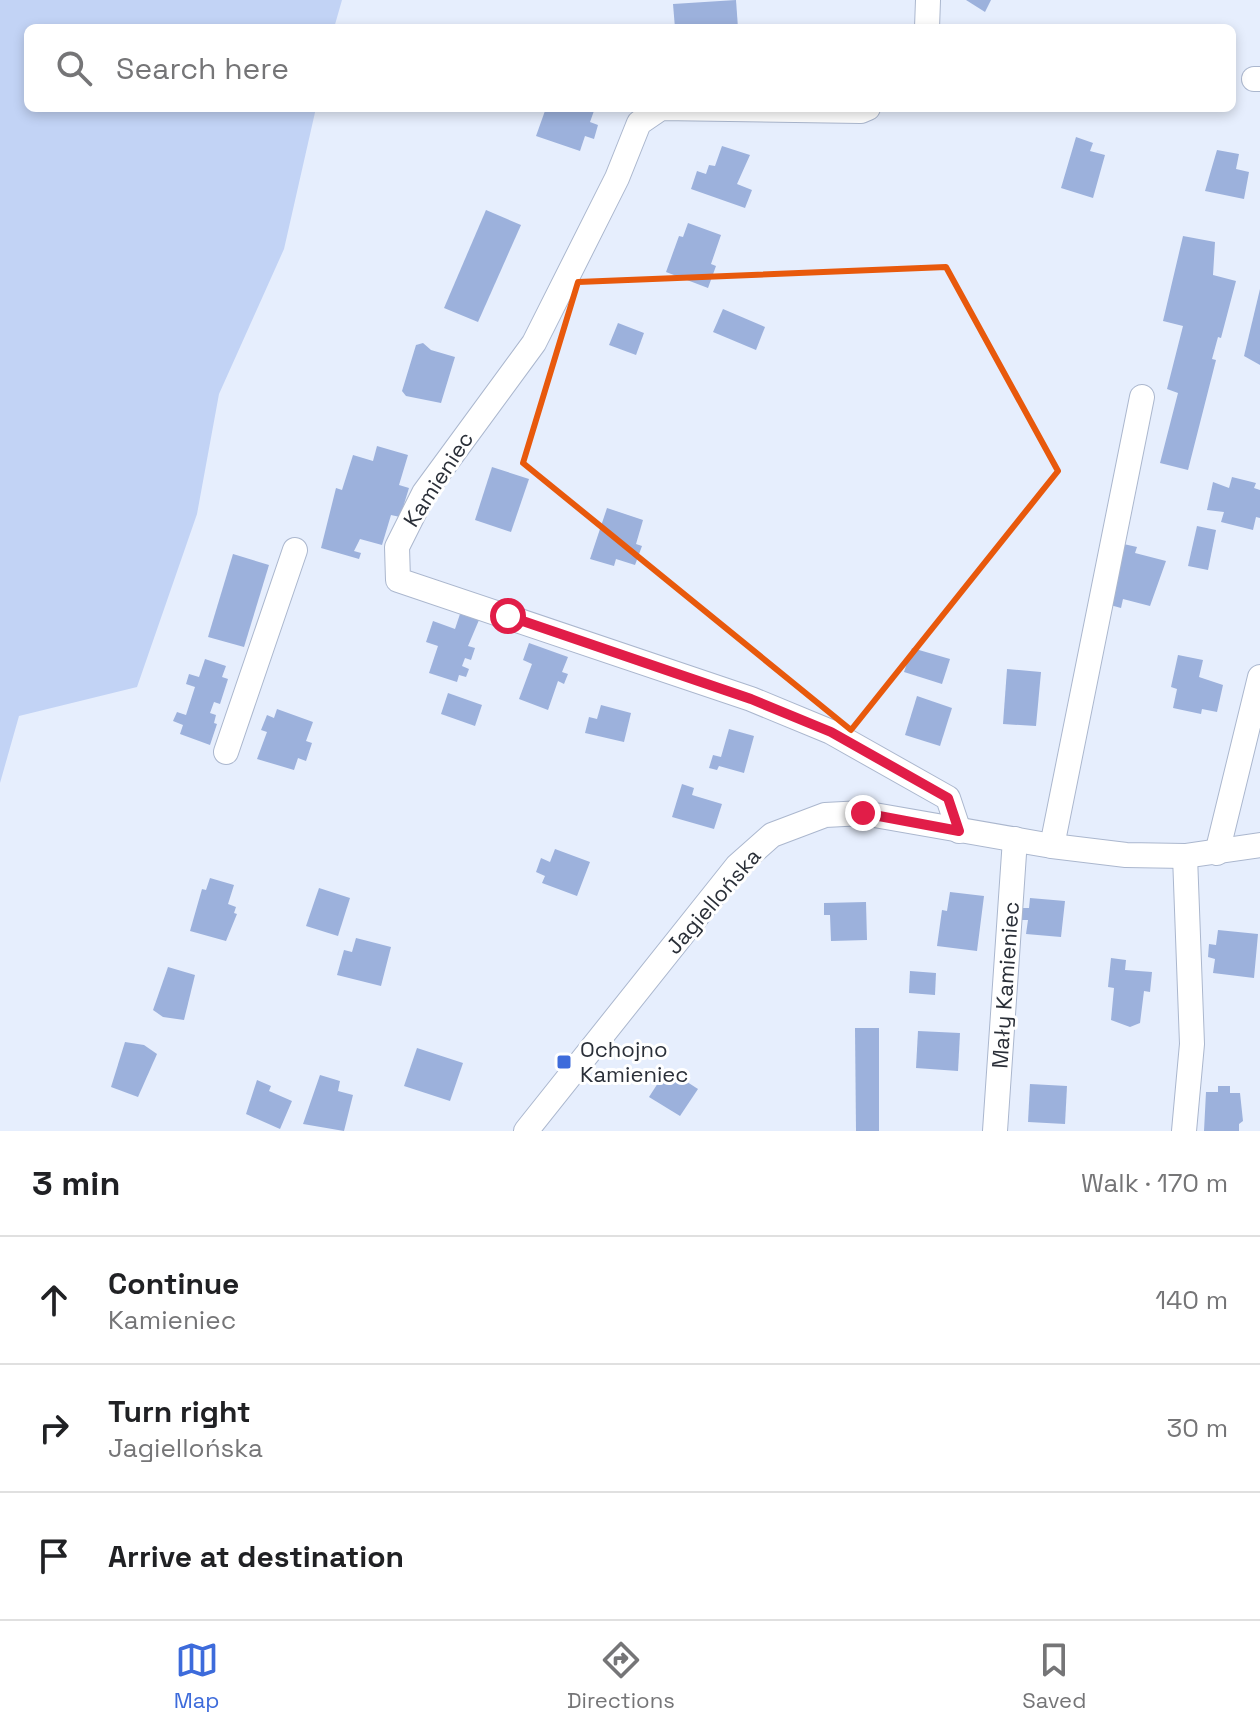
<!DOCTYPE html>
<html lang="en">
<head>
<meta charset="utf-8">
<style>
	:root { --surface:#fff; --page:#f6f6f6; --text:#202124; --muted:#757577; --line:#e0e0e0; --accent:#3d6bdb }
	body { margin:0; font-family:"Space Grotesk",sans-serif; background:var(--page); color:var(--text) }
	.stop { position:absolute; width:24px; height:24px; margin:-18px; border:6px solid #e11d48; border-radius:50%; background:#fff }
	.stop.end { background:#e11d48; border-color:#fff; box-shadow:0 2px 8px #0008 }
	.list { margin:0; padding:0; list-style:none }
	h2 { display:flex; justify-content:space-between; align-items:center; height:104px; margin:0; padding:0 32px; font-size:34px }
	h2 small { font-size:26px; font-weight:400; color:var(--muted) }
	.list li { display:grid; grid-template-columns:52px 1fr auto; gap:24px; align-items:center; box-sizing:border-box; height:128px; padding:0 32px; border-top:2px solid var(--line) }
	.list b { display:block; font-size:30px; white-space:nowrap }
	.list p { margin:0; font-size:26px; white-space:nowrap; color:var(--muted) }
	.list em { font-size:26px; font-style:normal; color:var(--muted) }
	.icon { flex:none; width:44px; height:44px; fill:none; stroke:currentColor; stroke-width:2; stroke-linecap:round; stroke-linejoin:round }
	.map { position:relative; flex:none; width:1260px; height:1131px; overflow:hidden }
	.search { position:absolute; background:var(--surface); box-shadow:0 4px 12px #0003; left:24px; right:24px; top:24px; height:88px; display:flex; align-items:center; gap:20px; box-sizing:border-box; padding:0 28px; border-radius:12px; color:var(--muted); font-size:30px }
	.sheet { height:488px; background:var(--surface) }
	nav { display:flex; justify-content:space-around; align-items:center; box-sizing:border-box; height:112px; border-top:2px solid var(--line); background:var(--surface); font-size:22px; color:var(--muted) }
	nav a { display:grid; justify-items:center; gap:4px }
	nav .on { color:var(--accent) }
	.map>svg:first-child { display:block }
	.green { fill:#c2d3f5 }
	.building { fill:#9cb1dc }
	.lines { fill:none; stroke-linecap:round; stroke-linejoin:round }
	.minor-casing { stroke:#abb7ce; stroke-width:26 }
	.minor { stroke:#fff; stroke-width:24 }
	.route { stroke:#e11d48; stroke-width:10 }
	.marked { fill:none; stroke:#e8590c; stroke-width:6; stroke-linejoin:round }
	.poi-dot { fill:#3d6bdb; stroke:#fff; stroke-width:3 }
	.labels { text-anchor:middle; dominant-baseline:central; stroke-width:6; stroke-linejoin:round; paint-order:stroke }
	.street-label { font-size:22px; fill:#2a2f38; stroke:#fff }
	.poi-label { font-size:22px; fill:#2a2f38; stroke:#fff; text-anchor:start }
</style>
</head>
<body>
<div class="map">
<svg width="1260" height="1131" viewBox="0 0 1260 1131">
	<rect width="100%" height="100%" fill="#e6eefd"/>
	<path class="green" d="M0 0H342L334 28H28V108H316L284 249 219 394 197 514 137 687 19 716 0 783Z"/>
	<g class="building">
		<path d="M736 0 738 28H675L673 4Z"/>
		<path d="M966 0H991L985 12Z"/>
		<path d="M546 108H595L590 122 598 125 594 139 585 136 580 151 536 136Z"/>
		<path d="M1076 137 1093 143 1090 151 1105 155 1093 198 1061 188Z"/>
		<path d="M722 146 750 155 737 184 752 190 745 208 691 189 697 171 706 174 709 165 715 166Z"/>
		<path d="M1217 150 1239 154 1236 169 1249 172 1244 199 1205 191Z"/>
		<path d="M486 210 521 225 478 322 444 308Z"/>
		<path d="M688 223 721 235 711 264 716 266 708 288 666 272 679 236 683 237Z"/>
		<path d="M1183 236 1215 242 1213 275 1236 281 1221 338 1218 337 1212 359 1216 360 1188 470 1160 463 1178 393 1167 389 1183 326 1163 321Z"/>
		<path d="M1260 289V365L1244 356Z"/>
		<path d="M723 309 765 327 756 350 713 332Z"/>
		<path d="M618 323 644 333 636 355 609 345Z"/>
		<path d="M423 343 431 350 455 357 441 403 406 396 402 391 416 345Z"/>
		<path d="M377 446 408 455 399 485 409 488 400 517 391 515 382 545 360 539 354 551 361 553 359 559 321 548 336 488 342 490 353 455 373 461Z"/>
		<path d="M492 467 529 479 511 532 475 520Z"/>
		<path d="M1232 477 1256 483 1254 488 1260 490V518L1256 517 1253 530 1221 522 1224 512 1207 510 1213 482 1229 488Z"/>
		<path d="M607 508 643 520 636 544 642 546 635 565 616 559 614 566 590 559Z"/>
		<path d="M1197 526 1216 530 1208 570 1188 566Z"/>
		<path d="M1119 543 1137 547 1135 553 1166 561 1150 606 1123 599 1121 608 1103 603Z"/>
		<path d="M233 554 269 565 244 647 208 637Z"/>
		<path d="M460 614 479 620 468 646 475 648 471 660 465 658 462 666 469 669 466 677 459 675 457 682 429 673 438 646 426 642 433 621 455 629Z"/>
		<path d="M529 643 568 657 562 672 568 674 564 684 558 681 548 710 519 699 532 664 523 660Z"/>
		<path d="M912 648 950 659 942 684 904 672Z"/>
		<path d="M1178 655 1203 660 1199 677 1223 685 1217 712 1202 709 1201 714 1173 708 1177 689 1171 687Z"/>
		<path d="M205 659 226 666 222 677 228 679 220 704 214 702 210 713 216 715 214 723 217 724 210 745 180 734 183 725 173 721 177 712 186 715 195 687 186 684 189 674 199 677Z"/>
		<path d="M1007 669 1041 672 1036 726 1003 724Z"/>
		<path d="M448 693 482 705 475 726 441 714Z"/>
		<path d="M917 696 952 708 940 746 905 735Z"/>
		<path d="M601 705 631 713 624 742 585 733 589 717 597 719Z"/>
		<path d="M277 709 313 722 306 741 312 743 306 761 298 758 294 770 257 759 267 732 261 730 267 715 274 718Z"/>
		<path d="M729 729 754 736 744 773 719 766 717 770 709 768 713 755 721 757Z"/>
		<path d="M682 784 694 788 692 795 722 804 714 829 672 817Z"/>
		<path d="M555 849 590 862 577 896 542 883 545 876 536 872 541 858 550 862Z"/>
		<path d="M210 878 234 885 228 904 236 907 234 913 237 914 226 941 190 931 202 889 206 890Z"/>
		<path d="M319 888 350 898 338 936 306 926Z"/>
		<path d="M950 892 984 896 977 951 937 946 942 910 947 911Z"/>
		<path d="M1030 898 1065 901 1061 937 1026 934 1028 920H1020L1022 908H1029Z"/>
		<path d="M866 902 867 940 831 941 830 915H824V903Z"/>
		<path d="M1218 930 1258 934 1254 978 1213 973 1215 959 1208 957 1209 944 1216 945Z"/>
		<path d="M356 938 391 947 381 986 337 975 344 950 352 952Z"/>
		<path d="M1111 958 1126 960 1125 970 1152 972 1150 992 1144 991 1140 1023 1130 1027 1111 1020 1114 988 1108 987Z"/>
		<path d="M168 967 195 975 184 1020 163 1017 153 1010Z"/>
		<path d="M910 971 936 973 935 995 909 993Z"/>
		<path d="M855 1028H879V1131H856Z"/>
		<path d="M918 1031 960 1033 958 1071 916 1068Z"/>
		<path d="M125 1042 144 1045 157 1054 138 1097 111 1087Z"/>
		<path d="M417 1048 463 1063 450 1101 404 1086Z"/>
		<path d="M667 1069 698 1089 680 1116 649 1097Z"/>
		<path d="M320 1075 340 1081 338 1091 353 1095 344 1131 303 1124Z"/>
		<path d="M257 1080 271 1086 269 1091 292 1101 280 1129 246 1114Z"/>
		<path d="M1030 1084 1067 1086 1065 1124 1028 1122Z"/>
		<path d="M1218 1086H1230V1093H1240L1243 1121 1239 1124V1131H1204L1206 1092H1218Z"/>
	</g>
	<g class="lines">
		<g class="minor-casing">
			<g id="minor">
				<path d="M927 28 928 0"/>
				<path d="M1254 79H1260"/>
				<path d="M868 108 861 111 661 108 639 123 617 178 534 343 424 493 397 547 398 580 751 699 831 732 948 798 959 831"/>
				<path d="M226 752 295 550"/>
				<path d="M1052 846 1142 397"/>
				<path d="M1217 853 1260 677"/>
				<path d="M526 1131 737 866 772 835 825 815 863 813 1052 846 1126 855 1185 856 1260 845"/>
				<path d="M995 1131 1015 839"/>
				<path d="M1184 1131 1192 1044 1185 856"/>
			</g>
		</g>
		<use href="#minor" class="minor"/>
	</g>
	<g class="lines">
		<path class="route" d="M508 616 751 699 831 732 948 798 959 831 863 813"/>
	</g>
	<path class="marked" d="M946 267 1058 471 851 730 523 463 578 282Z"/>
	<rect class="poi-dot" x="556" y="1054" width="16" height="16" rx="4"/>
	<g class="labels">
		<g class="street-label">
			<text transform="translate(438 479) rotate(-57)">Kamieniec</text>
			<text transform="translate(713 901) rotate(-49)">Jagiellońska</text>
			<text transform="translate(1005 985) rotate(-86)">Mały Kamieniec</text>
		</g>
		<g class="poi-label">
			<text x="580" y="1049">Ochojno<tspan x="580" dy="25">Kamieniec</tspan></text>
		</g>
	</g>
</svg>
<div class="stop" style="left:508px;top:616px"></div>
<div class="stop end" style="left:863px;top:813px"></div>
<div class="search"><svg class="icon" aria-label="search" viewBox="0 0 24 24"><circle cx="10" cy="10" r="6"/><path d="M15 15l6 6"/></svg>Search here</div>
</div>
<section class="sheet">
<h2>3 min<small>Walk · 170 m</small></h2>
<ul class="list">
<li><svg class="icon" aria-label="ahead" viewBox="0 0 24 24"><path d="M12 20V5M6 11l6-6 6 6"/></svg><div><b>Continue</b><p>Kamieniec</p></div><em>140 m</em></li>
<li><svg class="icon" aria-label="right" viewBox="0 0 24 24"><path d="M7 20v-9h11M14 6l5 5-5 5"/></svg><div><b>Turn right</b><p>Jagiellońska</p></div><em>30 m</em></li>
<li><svg class="icon" aria-label="arrive" viewBox="0 0 24 24"><path d="M6 21V4h12l-3 4 3 4H6"/></svg><div><b>Arrive at destination</b></div></li>
</ul>
</section>
<nav>
<a class="on"><svg class="icon" aria-label="map" viewBox="0 0 24 24"><path d="M3 6l6-2 6 2 6-2v14l-6 2-6-2-6 2zM9 4v14M15 6v14"/></svg>Map</a>
<a><svg class="icon" aria-label="directions" viewBox="0 0 24 24"><path d="M12 3l9 9-9 9-9-9zM9 14v-3h6M13 9l2 2-2 2"/></svg>Directions</a>
<a><svg class="icon" aria-label="saved" viewBox="0 0 24 24"><path d="M7 4h10v16l-5-4-5 4z"/></svg>Saved</a>
</nav>
</body>
</html>
